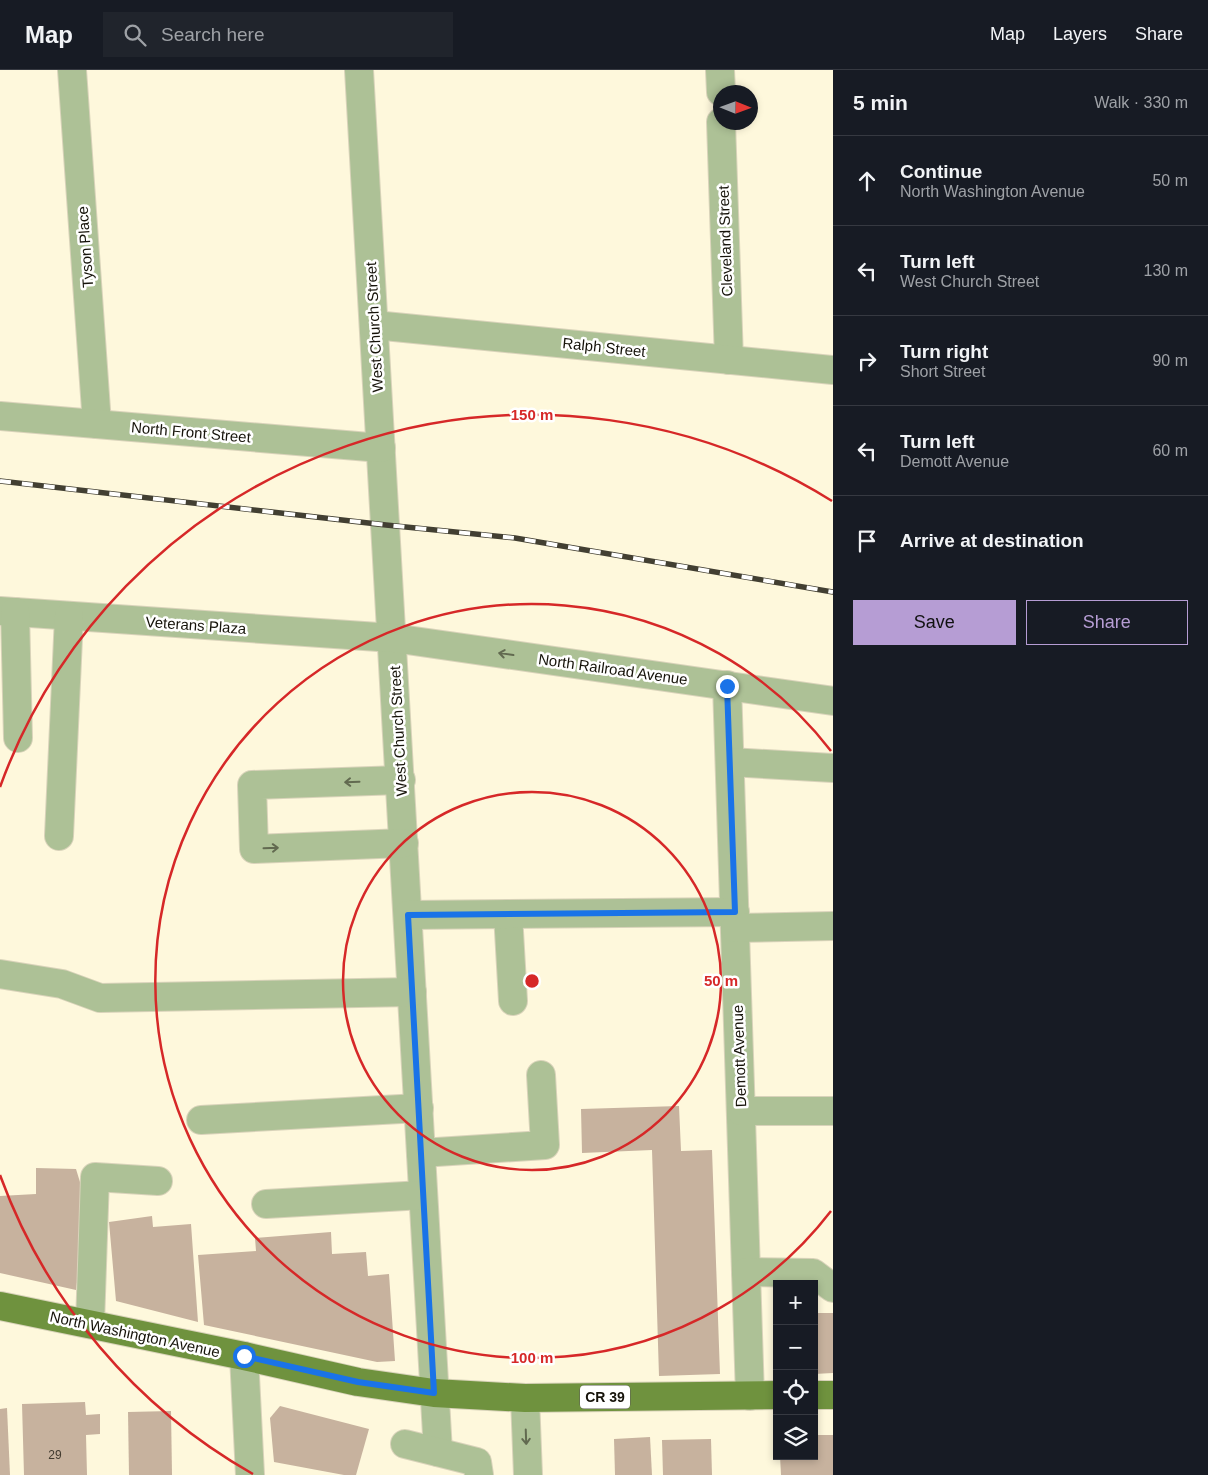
<!DOCTYPE html>
<html lang="en">
<head>
<meta charset="utf-8">
<style>
	:root { --surface:#171b24; --page:#20242c; --text:#f1f3f6; --muted:#9ea1a6; --line:#363941; --accent:#b69dd4 }
	body { margin:0; font-family:Helvetica,sans-serif; background:var(--page); color:var(--text) }
	.controls { position:absolute; right:15px; bottom:15px; display:grid; overflow:hidden; border-radius:0px; box-shadow:0 2px 8px #0003 }
	.controls button { width:45px; height:45px; display:grid; place-items:center; padding:0; border:0; border-bottom:1px solid var(--line); background:var(--surface); color:var(--text); font:25px sans-serif }
	.compass { position:absolute; left:713px; top:15px; width:45px; height:45px; border-radius:50%; background:var(--surface); box-shadow:0 2px 8px #0003; rotate:91deg }
	.stop { position:absolute; width:15px; height:15px; margin:-11px; border:4px solid #1a73e8; border-radius:50%; background:#fff }
	.stop.end { background:#1a73e8; border-color:#fff; box-shadow:0 1px 5px #0008 }
	.list { margin:0; padding:0; list-style:none }
	h2 { display:flex; justify-content:space-between; align-items:center; height:65px; margin:0; padding:0 20px; font-size:21px }
	h2 small { font-size:16px; font-weight:400; color:var(--muted) }
	.list li { display:grid; grid-template-columns:32px 1fr auto; gap:15px; align-items:center; box-sizing:border-box; height:90px; padding:0 20px; border-top:1px solid var(--line) }
	.list b { display:block; font-size:19px; white-space:nowrap }
	.list p { margin:0; font-size:16px; white-space:nowrap; color:var(--muted) }
	.list em { font-size:16px; font-style:normal; color:var(--muted) }
	.actions { display:flex; gap:10px; padding:15px 20px }
	.actions a { flex:1; padding:11px 0; border:1px solid var(--accent); border-radius:0px; text-align:center; font-size:18px; color:var(--accent) }
	.actions .main { background:var(--accent); color:#111 }
	.icon { flex:none; width:28px; height:28px; fill:none; stroke:currentColor; stroke-width:2; stroke-linecap:round; stroke-linejoin:round }
	.map { position:relative; flex:none; width:833px; height:1405px; overflow:hidden }
	header { display:flex; align-items:center; gap:30px; box-sizing:border-box; height:70px; padding:0 25px; background:var(--surface); border-bottom:1px solid var(--line) }
	header strong { font-size:24px }
	nav { display:flex; gap:28px; margin-inline-start:auto; font-size:18px }
	.search { width:350px; height:45px; background:var(--page); display:flex; align-items:center; gap:12px; box-sizing:border-box; padding:0 18px; border-radius:0px; color:var(--muted); font-size:19px }
	main { display:flex }
	aside { flex:1; background:var(--surface) }
	.map>svg:first-child { display:block }
	.building { fill:#c7b29e }
	.lines { fill:none; stroke-linecap:round; stroke-linejoin:round }
	.minor-casing { stroke:#d9d3ba; stroke-width:30 }
	.major-casing { stroke:#d9d3ba; stroke-width:30 }
	.minor { stroke:#adc196; stroke-width:28 }
	.major { stroke:#6f923e; stroke-width:28 }
	.rail-casing { stroke:#423f32; stroke-width:5.5 }
	.rail { stroke:#fff; stroke-width:4; stroke-dasharray:11; stroke-linecap:butt }
	.oneway { stroke:#626a50 }
	.route { stroke:#1a73e8; stroke-width:6 }
	.ring { fill:none; stroke:#d62828; stroke-width:2.5 }
	.labels { text-anchor:middle; dominant-baseline:central; stroke-width:5; stroke-linejoin:round; paint-order:stroke }
	.number-label { font-size:12px; fill:#423b2f }
	.shield { fill:#fff; stroke:#5c5a54; stroke-width:1 }
	.shield-label { font-size:14px; font-weight:bold; fill:#16130a }
	.street-label { font-size:15px; fill:#16130a; stroke:#fff }
	.centre { fill:#d62828; stroke:#fff; stroke-width:2.5 }
	.ring-label { font-size:15px; text-anchor:middle; font-weight:bold; fill:#d62828; stroke:#fff; stroke-width:5; stroke-linejoin:round; paint-order:stroke }
</style>
</head>
<body>
<header>
<strong>Map</strong>
<div class="search"><svg class="icon" aria-label="search" viewBox="0 0 24 24"><circle cx="10" cy="10" r="6"/><path d="M15 15l6 6"/></svg>Search here</div>
<nav><a>Map</a><a>Layers</a><a>Share</a></nav>
</header>
<main>
<div class="map">
<svg width="833" height="1405" viewBox="0 0 833 1405">
	<rect width="100%" height="100%" fill="#fef8dc"/>
	<g class="building">
		<path d="M679 1036 681 1081 712 1080 720 1304 659 1306 652 1080 582 1083 581 1039Z"/>
		<path d="M36 1098 76 1099 87 1135 76 1220 0 1203V1126L36 1124Z"/>
		<path d="M152 1146 153 1157 191 1154 198 1252 116 1231 109 1152Z"/>
		<path d="M331 1162 332 1184 366 1182 368 1206 389 1204 395 1291 377 1292 204 1255 198 1185 256 1181 255 1168Z"/>
		<path d="M773 1210 777 1214V1304H774Z"/>
		<path d="M814 1243H833V1303L814 1304Z"/>
		<path d="M85 1332 86 1345 100 1344V1364L86 1365 87 1405H24L22 1334Z"/>
		<path d="M280 1336 369 1359 356 1405H344L274 1392 270 1348Z"/>
		<path d="M7 1338 10 1405H0V1339Z"/>
		<path d="M171 1341 172 1405H129L128 1342Z"/>
		<path d="M814 1365H833V1405H781L780 1386H814Z"/>
		<path d="M650 1367 652 1405H615L614 1369Z"/>
		<path d="M711 1369 712 1405H663L662 1370Z"/>
	</g>
	<g class="lines">
		<g class="minor-casing">
			<g id="minor">
				<path d="M72 0 97 354"/>
				<path d="M359 0 438 1382"/>
				<path d="M720 0 721 22"/>
				<path d="M721 52 729 290"/>
				<path d="M374 255 833 300"/>
				<path d="M0 346 381 378"/>
				<path d="M0 541 393 568 833 631"/>
				<path d="M15 542 18 668"/>
				<path d="M727 615 750 1326"/>
				<path d="M730 692 833 698"/>
				<path d="M401 710 252 715 254 779 404 773"/>
				<path d="M59 766 69 546"/>
				<path d="M508 844 513 931"/>
				<path d="M408 845 735 842"/>
				<path d="M735 858 833 856"/>
				<path d="M0 904 62 914 100 928 412 922"/>
				<path d="M741 1041H833"/>
				<path d="M201 1050 419 1038"/>
				<path d="M421 1083 545 1075 541 1005"/>
				<path d="M266 1134 423 1125"/>
				<path d="M746 1202 813 1203 833 1218"/>
				<path d="M90 1254 95 1107 158 1111"/>
				<path d="M244 1286 250 1405"/>
				<path d="M525 1328 528 1405"/>
				<path d="M405 1374 477 1392 479 1405"/>
			</g>
		</g>
		<g class="major-casing">
			<g id="major">
				<path d="M0 1236 244 1286 358 1312 434 1323 525 1328 777 1325"/>
				<path d="M814 1325H833"/>
			</g>
		</g>
		<use href="#minor" class="minor"/>
		<use href="#major" class="major"/>
		<g class="rail-casing">
			<path id="rail" d="M0 411 386 455 515 468 833 522"/>
		</g>
		<use href="#rail" class="rail"/>
	</g>
	<defs><path id="oneway-shaft" d="M-6 0H5M1.5-3L5.5 0L1.5 3" fill="none" stroke-width="1.6" stroke-linecap="round" stroke-linejoin="round" transform="scale(1.25)"/></defs>
	<g class="oneway">
		<use href="#oneway-shaft" transform="translate(506 584) rotate(-172)"/>
		<use href="#oneway-shaft" transform="translate(352 712) rotate(178)"/>
		<use href="#oneway-shaft" transform="translate(271 778) rotate(-2)"/>
		<use href="#oneway-shaft" transform="translate(526 1367) rotate(88)"/>
	</g>
	<g class="lines">
		<path class="route" d="M244 1286 358 1312 434 1323 408 845 735 842 727 616"/>
	</g>
	<g class="ring">
		<circle cx="532" cy="911" r="189"/>
		<path d="M831 1141A377 377 0 1 1 831 681"/>
		<path d="M253 1404A566 566 0 0 1 0 1105M0 717A566 566 0 0 1 832 431"/>
	</g>
	<g class="labels">
		<g class="number-label">
			<text x="55" y="1385">29</text>
		</g>
		<rect class="shield" x="580" y="1315.5" width="50" height="23" rx="4"/>
		<g class="shield-label">
			<text x="605" y="1327">CR 39</text>
		</g>
		<g class="street-label">
			<text transform="translate(725 171) rotate(-92)">Cleveland Street</text>
			<text transform="translate(85 177) rotate(-94)">Tyson Place</text>
			<text transform="translate(374 257) rotate(-93)">West Church Street</text>
			<text transform="translate(604 277) rotate(6)">Ralph Street</text>
			<text transform="translate(191 362) rotate(5)">North Front Street</text>
			<text transform="translate(196 555) rotate(4)">Veterans Plaza</text>
			<text transform="translate(613 599) rotate(8)">North Railroad Avenue</text>
			<text transform="translate(398 661) rotate(-93)">West Church Street</text>
			<text transform="translate(739 986) rotate(-92)">Demott Avenue</text>
			<text transform="translate(135 1264) rotate(12)">North Washington Avenue</text>
		</g>
	</g>
	<circle cx="532" cy="911" r="8" class="centre"/>
	<g class="ring-label">
		<text x="532" y="350">150 m</text>
		<text x="721" y="916">50 m</text>
		<text x="532" y="1293">100 m</text>
	</g>
</svg>
<div class="controls">
<button>+</button>
<button>−</button>
<button><svg class="icon" aria-label="locate" viewBox="0 0 24 24"><circle cx="12" cy="12" r="6"/><path d="M12 2v4M12 18v4M2 12h4M18 12h4"/></svg></button>
<button><svg class="icon" aria-label="layers" viewBox="0 0 24 24"><path d="M12 4l9 5-9 5-9-5zM3 14l9 5 9-5"/></svg></button>
</div>
<svg class="compass" viewBox="-18 -18 36 36"><path d="M0-13l5 13h-10z" fill="#e53935"/><path d="M0 13l5-13h-10z" fill="#9ea1a6"/></svg>
<div class="stop" style="left:244px;top:1286px"></div>
<div class="stop end" style="left:727px;top:616px"></div>
</div>
<aside>
<h2>5 min<small>Walk · 330 m</small></h2>
<ul class="list">
<li><svg class="icon" aria-label="ahead" viewBox="0 0 24 24"><path d="M12 20V5M6 11l6-6 6 6"/></svg><div><b>Continue</b><p>North Washington Avenue</p></div><em>50 m</em></li>
<li><svg class="icon" aria-label="left" viewBox="0 0 24 24"><path d="M17 20v-9H6M10 6l-5 5 5 5"/></svg><div><b>Turn left</b><p>West Church Street</p></div><em>130 m</em></li>
<li><svg class="icon" aria-label="right" viewBox="0 0 24 24"><path d="M7 20v-9h11M14 6l5 5-5 5"/></svg><div><b>Turn right</b><p>Short Street</p></div><em>90 m</em></li>
<li><svg class="icon" aria-label="left" viewBox="0 0 24 24"><path d="M17 20v-9H6M10 6l-5 5 5 5"/></svg><div><b>Turn left</b><p>Demott Avenue</p></div><em>60 m</em></li>
<li><svg class="icon" aria-label="arrive" viewBox="0 0 24 24"><path d="M6 21V4h12l-3 4 3 4H6"/></svg><div><b>Arrive at destination</b></div></li>
</ul>
<div class="actions"><a class="main">Save</a><a>Share</a></div>
</aside>
</main>
</body>
</html>
